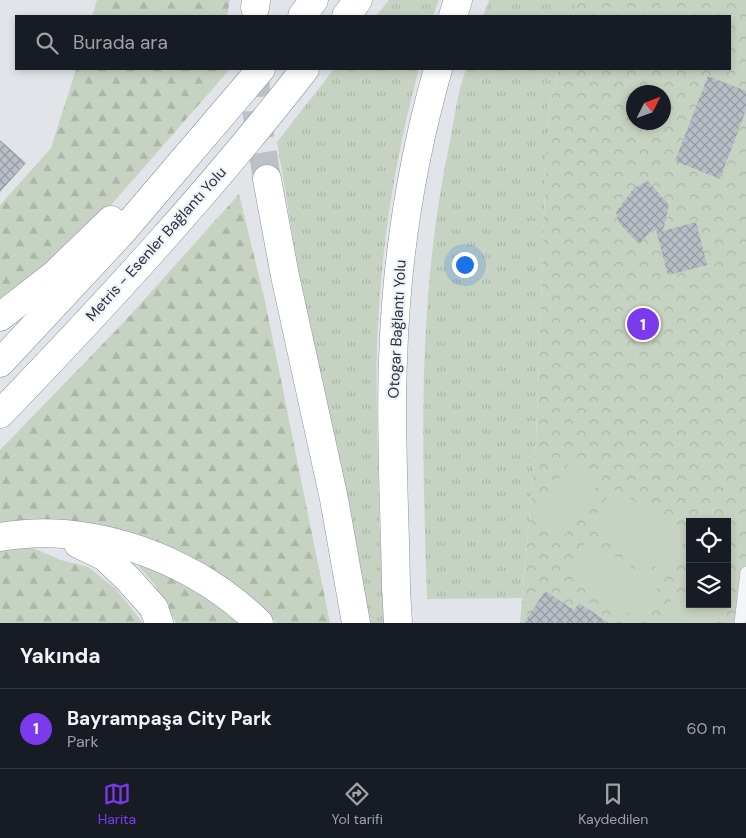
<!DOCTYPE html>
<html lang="tr">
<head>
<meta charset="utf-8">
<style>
	:root { --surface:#171b24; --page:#242831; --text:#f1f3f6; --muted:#9ea1a6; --line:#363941; --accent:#7c3aed }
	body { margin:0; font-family:"DM Sans",sans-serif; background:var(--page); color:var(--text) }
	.controls { position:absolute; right:15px; bottom:15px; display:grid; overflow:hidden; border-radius:0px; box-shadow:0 2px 8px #0003 }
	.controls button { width:45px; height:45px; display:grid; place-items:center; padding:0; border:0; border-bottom:1px solid var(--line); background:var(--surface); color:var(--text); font:25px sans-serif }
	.compass { position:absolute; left:626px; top:85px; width:45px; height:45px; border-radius:50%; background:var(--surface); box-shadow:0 2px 8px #0003; rotate:48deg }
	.you { position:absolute; left:464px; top:264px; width:18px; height:18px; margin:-12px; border:4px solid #fff; border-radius:50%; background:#1a73e8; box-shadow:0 0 0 8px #1a73e833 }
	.badge { display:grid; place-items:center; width:32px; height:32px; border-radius:50%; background:var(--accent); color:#fff; font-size:16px; font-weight:700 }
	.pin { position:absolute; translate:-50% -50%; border:2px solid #fff; box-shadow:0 1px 5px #0006 }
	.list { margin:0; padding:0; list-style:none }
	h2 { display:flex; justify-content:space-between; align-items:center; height:65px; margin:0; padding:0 20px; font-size:21px }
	h2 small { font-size:16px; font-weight:400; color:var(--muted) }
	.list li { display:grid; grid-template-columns:32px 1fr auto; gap:15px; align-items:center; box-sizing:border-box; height:80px; padding:0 20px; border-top:1px solid var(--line) }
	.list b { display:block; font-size:19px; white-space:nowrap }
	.list p { margin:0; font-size:16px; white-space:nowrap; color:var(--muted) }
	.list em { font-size:16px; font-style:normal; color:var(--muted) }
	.icon { flex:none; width:28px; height:28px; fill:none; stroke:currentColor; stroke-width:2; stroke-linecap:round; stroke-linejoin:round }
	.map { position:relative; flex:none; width:746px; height:623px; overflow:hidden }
	.search { position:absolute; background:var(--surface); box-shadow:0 2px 8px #0003; left:15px; right:15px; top:15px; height:55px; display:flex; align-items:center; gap:12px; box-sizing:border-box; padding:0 18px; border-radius:0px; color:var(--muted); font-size:19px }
	.sheet { height:145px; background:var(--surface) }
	nav { display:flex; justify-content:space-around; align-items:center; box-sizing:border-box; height:70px; border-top:1px solid var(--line); background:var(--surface); font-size:14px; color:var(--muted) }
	nav a { display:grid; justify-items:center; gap:2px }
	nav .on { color:var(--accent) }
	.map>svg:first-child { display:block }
	.grass { fill:url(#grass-tufts) }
	.forest { fill:url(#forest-firs) }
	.park { fill:url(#park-crowns); fill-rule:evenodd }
	.pitch { fill:#c7d3c2 }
	.building { fill:url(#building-cross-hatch) }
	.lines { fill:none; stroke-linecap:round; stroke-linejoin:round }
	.trunk-tunnel { stroke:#bcc1c7; stroke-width:28; stroke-dasharray:28 14; stroke-linecap:butt }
	.service-casing { stroke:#a6acb3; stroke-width:12 }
	.trunk-casing { stroke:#8893a0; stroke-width:29 }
	.service { stroke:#f3f5f8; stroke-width:11 }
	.trunk { stroke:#fff; stroke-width:28 }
	.labels { text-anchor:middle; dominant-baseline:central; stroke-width:4.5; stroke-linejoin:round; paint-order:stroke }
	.street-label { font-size:15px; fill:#293341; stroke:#f0f3f7 }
</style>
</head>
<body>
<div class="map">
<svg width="746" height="623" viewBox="0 0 746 623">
	<defs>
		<pattern id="grass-tufts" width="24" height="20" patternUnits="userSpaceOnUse" patternTransform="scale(1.25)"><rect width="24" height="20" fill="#c7d3c2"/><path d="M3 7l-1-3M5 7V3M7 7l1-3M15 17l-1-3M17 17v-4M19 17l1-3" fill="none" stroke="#abb6a8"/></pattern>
		<pattern id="forest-firs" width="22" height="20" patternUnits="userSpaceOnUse" patternTransform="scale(1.25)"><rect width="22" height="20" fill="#c7d3c2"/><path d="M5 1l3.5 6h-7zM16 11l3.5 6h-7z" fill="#abb6a8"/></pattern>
		<pattern id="park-crowns" width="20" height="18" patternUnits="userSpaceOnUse" patternTransform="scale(1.25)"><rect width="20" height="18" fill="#c7d3c2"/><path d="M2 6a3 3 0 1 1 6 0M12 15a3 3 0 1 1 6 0" fill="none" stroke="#abb6a8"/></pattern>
		<pattern id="building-cross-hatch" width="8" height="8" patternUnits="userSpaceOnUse" patternTransform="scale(1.25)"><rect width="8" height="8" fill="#b8bec6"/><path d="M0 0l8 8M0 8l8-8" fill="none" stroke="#969ba2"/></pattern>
	</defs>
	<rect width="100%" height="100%" fill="#e1e5e9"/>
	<g class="grass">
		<path d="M389 0H439L433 16H376Z"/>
		<path d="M489 0H578L573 16H483Z"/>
		<path d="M334 69H419C398 146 384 228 379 308 375 360 377 412 378 464 379 517 380 570 388 623H370L305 311 277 142Z"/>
		<path d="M466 69H559L548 109 536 443 522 598 427 599C422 444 417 300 449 146 454 121 457 94 466 69Z"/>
	</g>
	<g class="forest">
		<path d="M97 0H230L227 16H92Z"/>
		<path d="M76 69H230L97 221 0 307V205L51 148Z"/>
		<path d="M239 194 265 301 330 623H277L245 595 168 548 131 533 104 526 0 528V450L125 321Z"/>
		<path d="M0 547H31L61 560 88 567 116 589 143 623H0Z"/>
		<path d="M136 563 191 584 243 623H176L155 585Z"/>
	</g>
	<path class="park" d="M578 0H746V623H520L536 443 548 109 559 69H730V16H573ZM634 92H664V122H634ZM690 522H727V604H690Z"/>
	<g class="pitch">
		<path d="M572 458 602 477 566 535 536 516Z"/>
		<path d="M612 488 689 533 666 573 589 528Z"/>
		<path d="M587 539 660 585 638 619 565 573Z"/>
		<path d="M676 592 690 600V604H698L720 617 717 623H658Z"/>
	</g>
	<g class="building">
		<path d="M708 76 746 91V110L720 179 675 161Z"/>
		<path d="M0 140 26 163 0 192Z"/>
		<path d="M648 181 669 205 663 231 696 222 707 265 668 275 655 227 639 244 619 223 616 212 634 188Z"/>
		<path d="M545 591 574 610 579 603 609 623H524Z"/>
	</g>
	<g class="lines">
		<path class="trunk-tunnel" d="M255 69 257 116 267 179"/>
		<g class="service-casing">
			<path id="service" d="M740 623 746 572"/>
		</g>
		<g class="trunk-casing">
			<g id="trunk">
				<path d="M255 8 256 0"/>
				<path d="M302 16 314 0"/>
				<path d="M346 16 358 0"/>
				<path d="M453 16 458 0"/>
				<path d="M267 179 285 276 334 499 356 623"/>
				<path d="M0 317 54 275 111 220"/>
				<path d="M0 363 122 232 261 69"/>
				<path d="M0 414C106 304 211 190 305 69"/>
				<path d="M0 537C92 521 193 559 259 623"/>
				<path d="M78 544 105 557 128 579 154 608 159 623"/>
				<path d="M398 623 396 588C395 512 390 436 393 360 396 261 411 164 438 69"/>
			</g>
		</g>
		<use href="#service" class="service"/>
		<use href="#trunk" class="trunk"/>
	</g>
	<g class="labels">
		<g class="street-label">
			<text transform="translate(156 244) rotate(-48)">Metris - Esenler Bağlantı Yolu</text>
			<text transform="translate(397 329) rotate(-87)">Otogar Bağlantı Yolu</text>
		</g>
	</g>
</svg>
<div class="controls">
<button><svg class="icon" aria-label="locate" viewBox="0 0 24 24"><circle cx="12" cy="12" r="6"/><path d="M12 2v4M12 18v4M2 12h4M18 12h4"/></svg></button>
<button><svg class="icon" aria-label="layers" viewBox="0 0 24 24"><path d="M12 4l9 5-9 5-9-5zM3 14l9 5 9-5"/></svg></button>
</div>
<svg class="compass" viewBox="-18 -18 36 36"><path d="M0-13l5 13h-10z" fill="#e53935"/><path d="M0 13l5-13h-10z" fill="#9ea1a6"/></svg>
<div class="you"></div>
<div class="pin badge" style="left:643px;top:324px">1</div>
<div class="search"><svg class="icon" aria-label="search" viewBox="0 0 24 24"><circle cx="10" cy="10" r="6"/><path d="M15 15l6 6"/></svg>Burada ara</div>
</div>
<section class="sheet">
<h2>Yakında<small></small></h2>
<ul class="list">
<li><span class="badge">1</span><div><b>Bayrampaşa City Park</b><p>Park</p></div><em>60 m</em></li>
</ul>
</section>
<nav>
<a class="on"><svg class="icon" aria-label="map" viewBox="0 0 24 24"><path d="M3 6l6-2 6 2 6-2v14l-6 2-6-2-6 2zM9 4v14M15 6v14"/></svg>Harita</a>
<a><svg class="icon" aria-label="directions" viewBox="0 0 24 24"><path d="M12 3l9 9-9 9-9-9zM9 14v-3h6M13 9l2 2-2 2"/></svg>Yol tarifi</a>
<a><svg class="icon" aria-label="saved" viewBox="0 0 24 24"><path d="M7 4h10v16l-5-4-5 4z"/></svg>Kaydedilen</a>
</nav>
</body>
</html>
